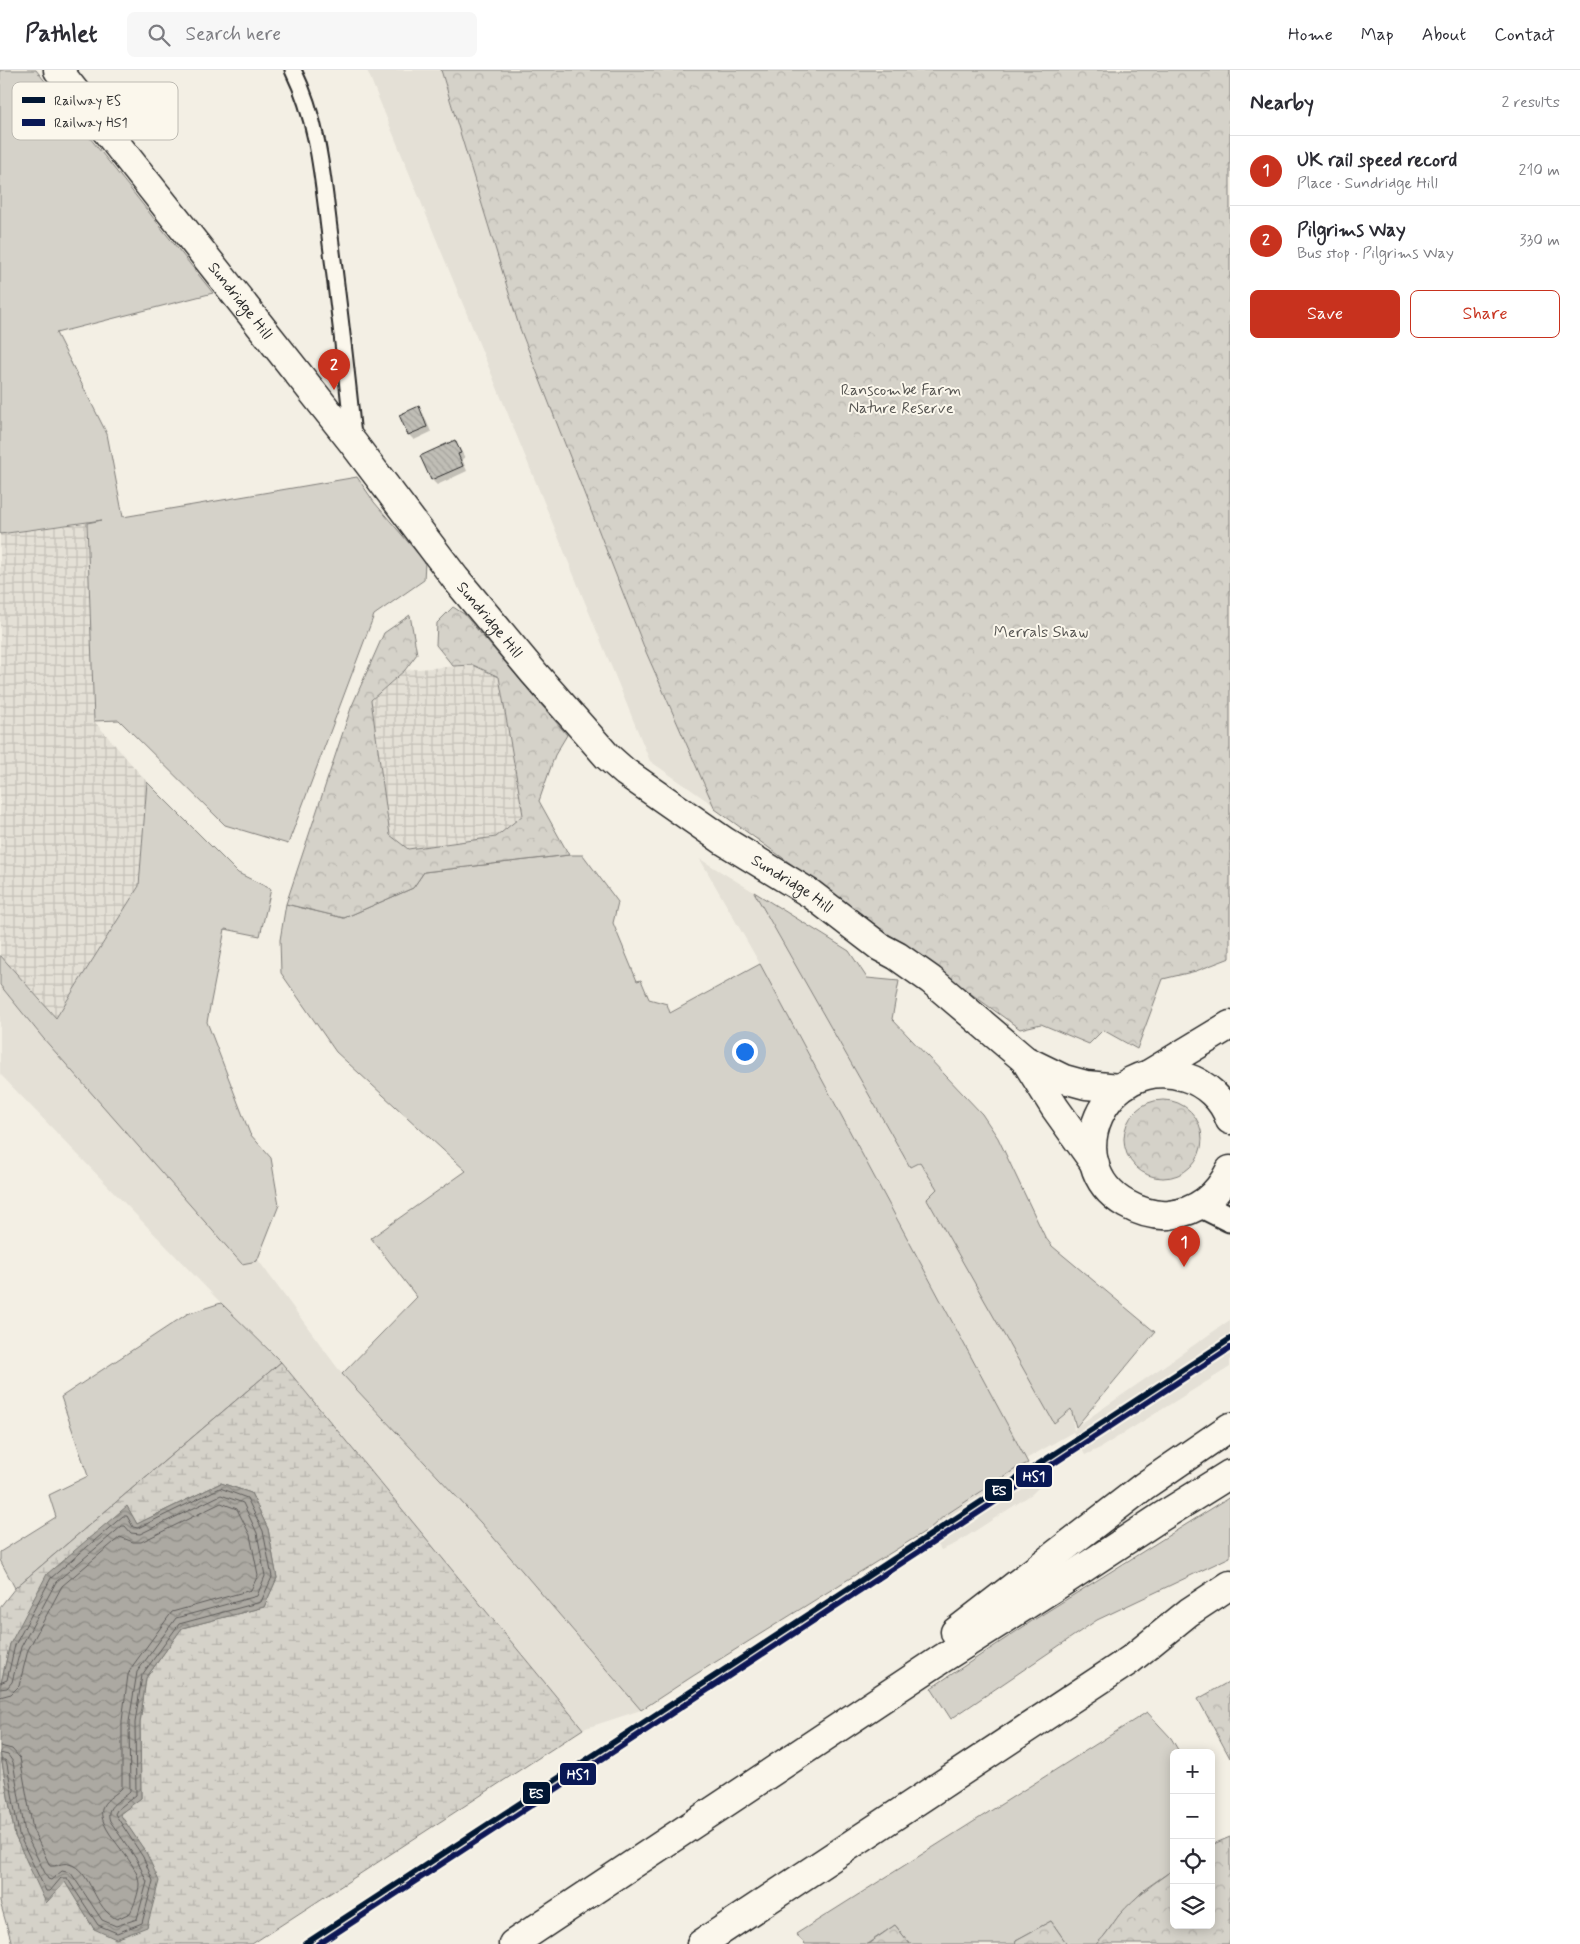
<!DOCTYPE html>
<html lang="en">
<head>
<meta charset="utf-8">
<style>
	:root { --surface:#fff; --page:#f7f7f7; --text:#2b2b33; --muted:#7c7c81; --line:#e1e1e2; --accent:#c8321e }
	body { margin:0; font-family:Mynerve,sans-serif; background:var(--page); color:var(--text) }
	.controls { position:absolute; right:15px; bottom:15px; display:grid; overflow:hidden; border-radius:8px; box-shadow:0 2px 12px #0003 }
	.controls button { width:45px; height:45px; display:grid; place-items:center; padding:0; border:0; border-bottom:1px solid var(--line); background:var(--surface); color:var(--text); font:25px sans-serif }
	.you { position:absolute; left:744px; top:981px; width:18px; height:18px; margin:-12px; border:4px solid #fff; border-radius:50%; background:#1a73e8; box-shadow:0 0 0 8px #1a73e833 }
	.badge { display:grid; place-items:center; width:32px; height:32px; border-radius:50%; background:var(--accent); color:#fff; font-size:16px; font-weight:700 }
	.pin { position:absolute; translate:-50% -41px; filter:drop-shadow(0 1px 2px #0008) }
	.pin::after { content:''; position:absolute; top:26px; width:18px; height:15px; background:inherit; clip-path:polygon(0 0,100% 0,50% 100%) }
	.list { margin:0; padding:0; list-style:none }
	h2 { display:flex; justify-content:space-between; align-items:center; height:65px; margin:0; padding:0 20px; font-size:21px }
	h2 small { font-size:16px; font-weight:400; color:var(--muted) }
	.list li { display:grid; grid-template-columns:32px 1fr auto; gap:15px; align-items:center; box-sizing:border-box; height:70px; padding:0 20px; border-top:1px solid var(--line) }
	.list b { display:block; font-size:19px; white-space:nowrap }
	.list p { margin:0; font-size:16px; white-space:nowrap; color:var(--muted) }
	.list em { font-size:16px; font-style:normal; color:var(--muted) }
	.actions { display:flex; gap:10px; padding:15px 20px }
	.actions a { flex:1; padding:11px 0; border:1px solid var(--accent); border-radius:8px; text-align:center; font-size:18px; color:var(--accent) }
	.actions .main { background:var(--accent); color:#fff }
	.icon { flex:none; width:28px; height:28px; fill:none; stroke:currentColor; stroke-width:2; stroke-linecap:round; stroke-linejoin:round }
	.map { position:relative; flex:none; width:1230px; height:1874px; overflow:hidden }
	header { display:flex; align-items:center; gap:30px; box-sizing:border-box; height:70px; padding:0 25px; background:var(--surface); border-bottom:1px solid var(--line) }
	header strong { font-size:24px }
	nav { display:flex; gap:28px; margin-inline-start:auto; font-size:18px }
	.search { width:350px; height:45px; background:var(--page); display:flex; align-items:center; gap:12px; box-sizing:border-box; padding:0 18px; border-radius:8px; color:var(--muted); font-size:19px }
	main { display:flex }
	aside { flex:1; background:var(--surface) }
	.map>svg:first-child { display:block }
	.built { fill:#e4e0d6 }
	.industrial { fill:url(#industrial-grid) }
	.green { fill:#d5d2c9; stroke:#807e7a }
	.forest { fill:url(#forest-crowns); stroke:#807e7a }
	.wetland { fill:url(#wetland-marsh); stroke:#807e7a }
	.water { fill:url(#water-waves); stroke:#787772 }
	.shadow { fill:#0003 }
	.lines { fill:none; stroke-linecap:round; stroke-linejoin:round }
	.shore { stroke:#5f5d5b; stroke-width:1 }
	.building { fill:url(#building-back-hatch); stroke:#2b2b2b }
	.street-casing { stroke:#2b2b2b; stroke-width:19 }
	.primary-casing { stroke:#2b2b2b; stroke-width:29 }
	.highway-casing { stroke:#2b2b2b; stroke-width:31 }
	.street { stroke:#fbf7ec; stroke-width:15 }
	.primary { stroke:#fbf7ec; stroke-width:25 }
	.highway { stroke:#fbf7ec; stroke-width:28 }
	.rail-1-casing { stroke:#fbf7ec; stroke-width:10 }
	.rail-2-casing { stroke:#fbf7ec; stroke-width:10 }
	.rail-1 { stroke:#011633; stroke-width:6 }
	.rail-2 { stroke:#091855; stroke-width:6 }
	.labels { text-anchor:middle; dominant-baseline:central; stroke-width:4; stroke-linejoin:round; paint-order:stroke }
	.street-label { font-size:16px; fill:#2b2b2b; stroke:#fbf7ec }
	.park-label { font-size:16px; fill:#565552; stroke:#fbf7ec }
	.key { fill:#fbf7ec; stroke:#bdbab2; stroke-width:1 }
	.key-label { font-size:14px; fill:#2b2b2b }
	.line-badge { stroke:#fbf7ec; stroke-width:2 }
	.badge-label { font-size:14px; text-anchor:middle; font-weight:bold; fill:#fff }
</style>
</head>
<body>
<header>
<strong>Pathlet</strong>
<div class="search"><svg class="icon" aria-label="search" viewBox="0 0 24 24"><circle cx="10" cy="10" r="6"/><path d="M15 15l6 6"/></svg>Search here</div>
<nav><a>Home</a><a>Map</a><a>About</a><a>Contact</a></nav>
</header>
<main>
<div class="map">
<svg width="1230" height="1874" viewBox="0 0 1230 1874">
	<defs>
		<pattern id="industrial-grid" width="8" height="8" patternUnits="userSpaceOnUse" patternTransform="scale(1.25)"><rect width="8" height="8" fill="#e4e0d6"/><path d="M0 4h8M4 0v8" fill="none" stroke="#c4c0b8"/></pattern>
		<pattern id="forest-crowns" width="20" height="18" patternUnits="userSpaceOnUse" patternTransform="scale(1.25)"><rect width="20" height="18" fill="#d5d2c9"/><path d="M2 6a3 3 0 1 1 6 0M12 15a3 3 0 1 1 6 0" fill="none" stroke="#b7b4ad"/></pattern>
		<pattern id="wetland-marsh" width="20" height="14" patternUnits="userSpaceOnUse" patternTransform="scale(1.25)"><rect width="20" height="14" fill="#d5d2c9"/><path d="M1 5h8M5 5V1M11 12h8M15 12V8" fill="none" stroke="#b7b4ad"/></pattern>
		<pattern id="water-waves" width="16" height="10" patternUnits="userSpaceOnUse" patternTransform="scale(1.25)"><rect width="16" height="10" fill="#aca9a2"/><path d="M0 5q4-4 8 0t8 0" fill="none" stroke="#8c8a84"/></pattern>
		<pattern id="building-back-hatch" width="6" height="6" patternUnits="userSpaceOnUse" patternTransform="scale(1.25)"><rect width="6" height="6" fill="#c0beb6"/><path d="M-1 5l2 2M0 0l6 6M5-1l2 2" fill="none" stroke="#a5a39d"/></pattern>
	</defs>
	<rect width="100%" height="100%" fill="#f3efe4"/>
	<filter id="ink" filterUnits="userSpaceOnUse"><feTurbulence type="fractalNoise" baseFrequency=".02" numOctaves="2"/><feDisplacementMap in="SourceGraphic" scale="10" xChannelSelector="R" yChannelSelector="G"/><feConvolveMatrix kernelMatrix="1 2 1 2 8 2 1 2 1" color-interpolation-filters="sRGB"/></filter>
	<g filter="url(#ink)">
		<g class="built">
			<path d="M367 0H441L519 256 646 582 713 735 650 691Z"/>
			<path d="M700 789 754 822 910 1097 920 1092 938 1120 1054 1352 1072 1339 1074 1361 1076 1357 1230 1250V1297L1100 1378 1085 1385 1073 1362 1026 1389 760 894Z"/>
			<path d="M0 915 43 968 233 1156 342 1304 481 1453 641 1640 583 1659 281 1292 221 1233 0 1004Z"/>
			<path d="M1028 1393 1040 1416 1032 1424 955 1474 941 1480 929 1459 944 1446 1017 1398Z"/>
		</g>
		<g class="industrial">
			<path d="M87 453 94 651 147 712 139 816 56 948 0 885V464Z"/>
			<path d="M473 595 499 607 523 745 496 767 408 779 390 765 371 630 405 600Z"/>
		</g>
		<g class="green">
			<path d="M0 0H36L213 223 56 263 107 364 123 447 357 407 374 432 425 492 424 510 374 545 288 774 225 755 119 650 94 651 87 453 102 450 0 464Z"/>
			<path d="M147 712 238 803 271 819 260 866 225 859 207 952 250 1064 271 1088 279 1135 257 1191 242 1194 43 968 0 915V885L56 948 139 816Z"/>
			<path d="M569 785H583L618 832 613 853 637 911 641 910 649 929 667 934 670 943 760 894 1028 1393 1017 1398 944 1446 929 1459 693 1606 641 1640 481 1453 342 1304 417 1227 371 1168 466 1101 336 982 281 903 280 870 286 834 344 848 413 818 424 802Z"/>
			<path d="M754 822 849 881 867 908 899 911 892 949 982 1044 998 1068 1045 1167 1052 1176 1155 1262 1076 1357 1071 1339 1054 1353 927 1129 937 1119 920 1092 910 1097Z"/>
			<path d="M221 1233 281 1292 15 1518 0 1490V1482L56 1447 49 1425 88 1406 61 1327 187 1244Z"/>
			<path d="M1230 1427V1487L1097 1550 951 1649 931 1618 1032 1551Z"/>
			<path d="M1147 1642 1171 1668 1180 1683H1174V1799L1145 1819 1120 1844 1102 1869 1096 1874H1067L1051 1851 1016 1870 1015 1874H910L895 1855 867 1874H805L796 1864Z"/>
		</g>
		<g class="forest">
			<path d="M441 0H1230V888L1196 901 1163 909 1137 979 1103 960 1089 974 1041 954 1020 959 715 739 646 582 519 256Z"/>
			<path d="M453 537 464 544 567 665 555 685 539 731 569 785 424 802 413 818 344 848 286 834 351 638 384 563 410 545 417 584 405 600 371 630 390 765 408 779 496 767 523 745 499 607 473 595 453 596 436 575 437 553Z"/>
			<circle cx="1163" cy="1069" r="39"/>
			<path d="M1230 1611V1688L1198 1629Z"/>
			<path d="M1230 1767V1874H1096C1106 1866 1112 1854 1120 1844 1136 1826 1154 1813 1174 1799V1855H1211V1775Z"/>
			<path d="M1051 1851 1067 1874H1015L1016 1870Z"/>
			<path d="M895 1855 910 1874H867H868Z"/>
		</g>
		<path class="wetland" d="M281 1292 583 1659 252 1874H12L0 1832V1681L15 1766 47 1832 65 1811 94 1859 147 1784 119 1744 141 1728 140 1653 146 1608 182 1558 264 1537 277 1508 268 1459 251 1423 221 1413 137 1454 127 1437 10 1574 0 1618V1537L15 1518Z"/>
		<path class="water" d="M221 1413 251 1423 268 1459 277 1508 264 1537 182 1558 146 1608 140 1653 141 1728 120 1744 147 1784 159 1811 147 1857 116 1869 94 1859 65 1812 46 1833 15 1766 0 1681V1618L10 1574 47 1504 127 1436 137 1454Z"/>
		<g class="shadow">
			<path d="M418 338 423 343 431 362 414 370 409 365 401 345Z"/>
			<path d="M454 372 459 377 465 388 462 389 467 401 437 415 432 410 421 387Z"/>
		</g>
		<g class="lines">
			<g class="shore">
				<path d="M0 1613 7 1610 15 1575 51 1508 123 1446H127L133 1457 138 1458 220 1418 247 1428 263 1461 272 1507 261 1532 179 1554 142 1605 135 1653 136 1725 117 1740 115 1744 143 1787 153 1811 142 1853 117 1863 98 1855 67 1808H61L50 1821H46L19 1765 7 1694 5 1690H0"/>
				<path d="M0 1619 7 1618 12 1612 21 1577 56 1512 122 1456H125L131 1463 140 1464 221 1425 243 1433 257 1463 265 1506 257 1526 176 1548 137 1602 129 1652 130 1722C121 1731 104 1735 110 1751L137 1790 147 1812 137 1849 116 1856 102 1850 71 1803 62 1801 51 1810 48 1809 25 1763 13 1692 8 1685 0 1683"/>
				<path d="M0 1627 11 1624 19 1616 28 1580 62 1516 120 1467 133 1472H141L221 1433 237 1439 250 1465 258 1505 251 1520 172 1542 131 1598 128 1605 122 1651V1718C117 1724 107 1728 103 1736 93 1758 139 1790 139 1814 139 1822 134 1836 130 1843L117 1849C94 1840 91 1799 69 1794 62 1792 56 1797 50 1796L33 1760 20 1688 12 1679 0 1676"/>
			</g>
		</g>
		<g class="building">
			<path d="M419 336 427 357 408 365 399 345Z"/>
			<path d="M455 370 461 383 458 384 463 396 431 410 420 386Z"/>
		</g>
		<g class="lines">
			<g class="street-casing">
				<path id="street" d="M293 0C320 55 323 114 331 174 339 238 347 302 353 367"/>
			</g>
			<g class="primary-casing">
				<path id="primary" d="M1202 1135 1230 1149"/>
			</g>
			<g class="highway-casing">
				<g id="highway">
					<path id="s1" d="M58 0 353 373 455 508 534 603 607 686 625 702 724 771 811 824 880 877 897 886 931 910 1025 990 1064 1009 1086 1015 1120 1018"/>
					<path d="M1025 990 1055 1038 1095 1094"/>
					<path d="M1149 1004 1230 955"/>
					<path d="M1230 1050C1223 1029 1205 1013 1185 1007 1104 982 1056 1094 1126 1134 1140 1142 1153 1146 1169 1145 1198 1142 1218 1125 1230 1100"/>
					<path d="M955 1562 1144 1416 1230 1357"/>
					<path d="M513 1874 940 1590 1061 1513 1161 1447 1230 1404"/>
					<path d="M701 1874 1130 1590 1189 1542 1230 1515"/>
				</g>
			</g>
			<use href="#street" class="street"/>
			<use href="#primary" class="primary"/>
			<use href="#highway" class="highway"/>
			<g class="rail-1-casing">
				<path id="rail-1" d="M305 1874 1230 1269"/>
			</g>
			<g class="rail-2-casing">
				<path id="rail-2" d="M319 1874 1230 1278"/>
			</g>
			<use href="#rail-1" class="rail-1"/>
			<use href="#rail-2" class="rail-2"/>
		</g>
	</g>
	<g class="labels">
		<g class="street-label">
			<text stroke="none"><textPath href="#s1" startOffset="294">Sundridge Hill</textPath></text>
			<text stroke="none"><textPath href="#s1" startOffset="699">Sundridge Hill</textPath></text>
			<text stroke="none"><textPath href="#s1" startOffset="1104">Sundridge Hill</textPath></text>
		</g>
		<g class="park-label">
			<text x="901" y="320">Ranscombe Farm<tspan x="901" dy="18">Nature Reserve</tspan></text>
			<text x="1041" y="562">Merrals Shaw</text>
		</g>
	</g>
	<rect x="12" y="12" width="166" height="58" rx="8" class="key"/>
	<rect x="22" y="27" width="23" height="6" fill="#011633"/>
	<rect x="22" y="49" width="23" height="7" fill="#091855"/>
	<g class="key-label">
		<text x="54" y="35">Railway ES</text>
		<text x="54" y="57">Railway HS1</text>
	</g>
	<g class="line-badge">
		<rect x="1015" y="1394" width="38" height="24" rx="5" fill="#091855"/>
		<rect x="984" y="1408" width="29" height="24" rx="5" fill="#011633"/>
		<rect x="559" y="1692" width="38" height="24" rx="5" fill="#091855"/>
		<rect x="522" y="1711" width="29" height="24" rx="5" fill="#011633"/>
	</g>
	<g class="badge-label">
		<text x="1034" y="1411">HS1</text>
		<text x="999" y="1425">ES</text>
		<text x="578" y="1709">HS1</text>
		<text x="536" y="1728">ES</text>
	</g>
</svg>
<div class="controls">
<button>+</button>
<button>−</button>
<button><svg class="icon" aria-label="locate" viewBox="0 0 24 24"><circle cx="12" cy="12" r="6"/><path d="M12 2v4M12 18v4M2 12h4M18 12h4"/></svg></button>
<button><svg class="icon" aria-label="layers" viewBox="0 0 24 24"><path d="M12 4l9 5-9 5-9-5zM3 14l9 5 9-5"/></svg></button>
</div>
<div class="you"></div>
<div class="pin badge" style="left:1184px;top:1197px">1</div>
<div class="pin badge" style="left:334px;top:320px">2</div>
</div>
<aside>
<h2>Nearby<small>2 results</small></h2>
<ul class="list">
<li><span class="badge">1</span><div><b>UK rail speed record</b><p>Place · Sundridge Hill</p></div><em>210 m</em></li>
<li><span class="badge">2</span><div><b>Pilgrims Way</b><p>Bus stop · Pilgrims Way</p></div><em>330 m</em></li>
</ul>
<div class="actions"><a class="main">Save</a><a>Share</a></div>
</aside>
</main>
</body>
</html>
